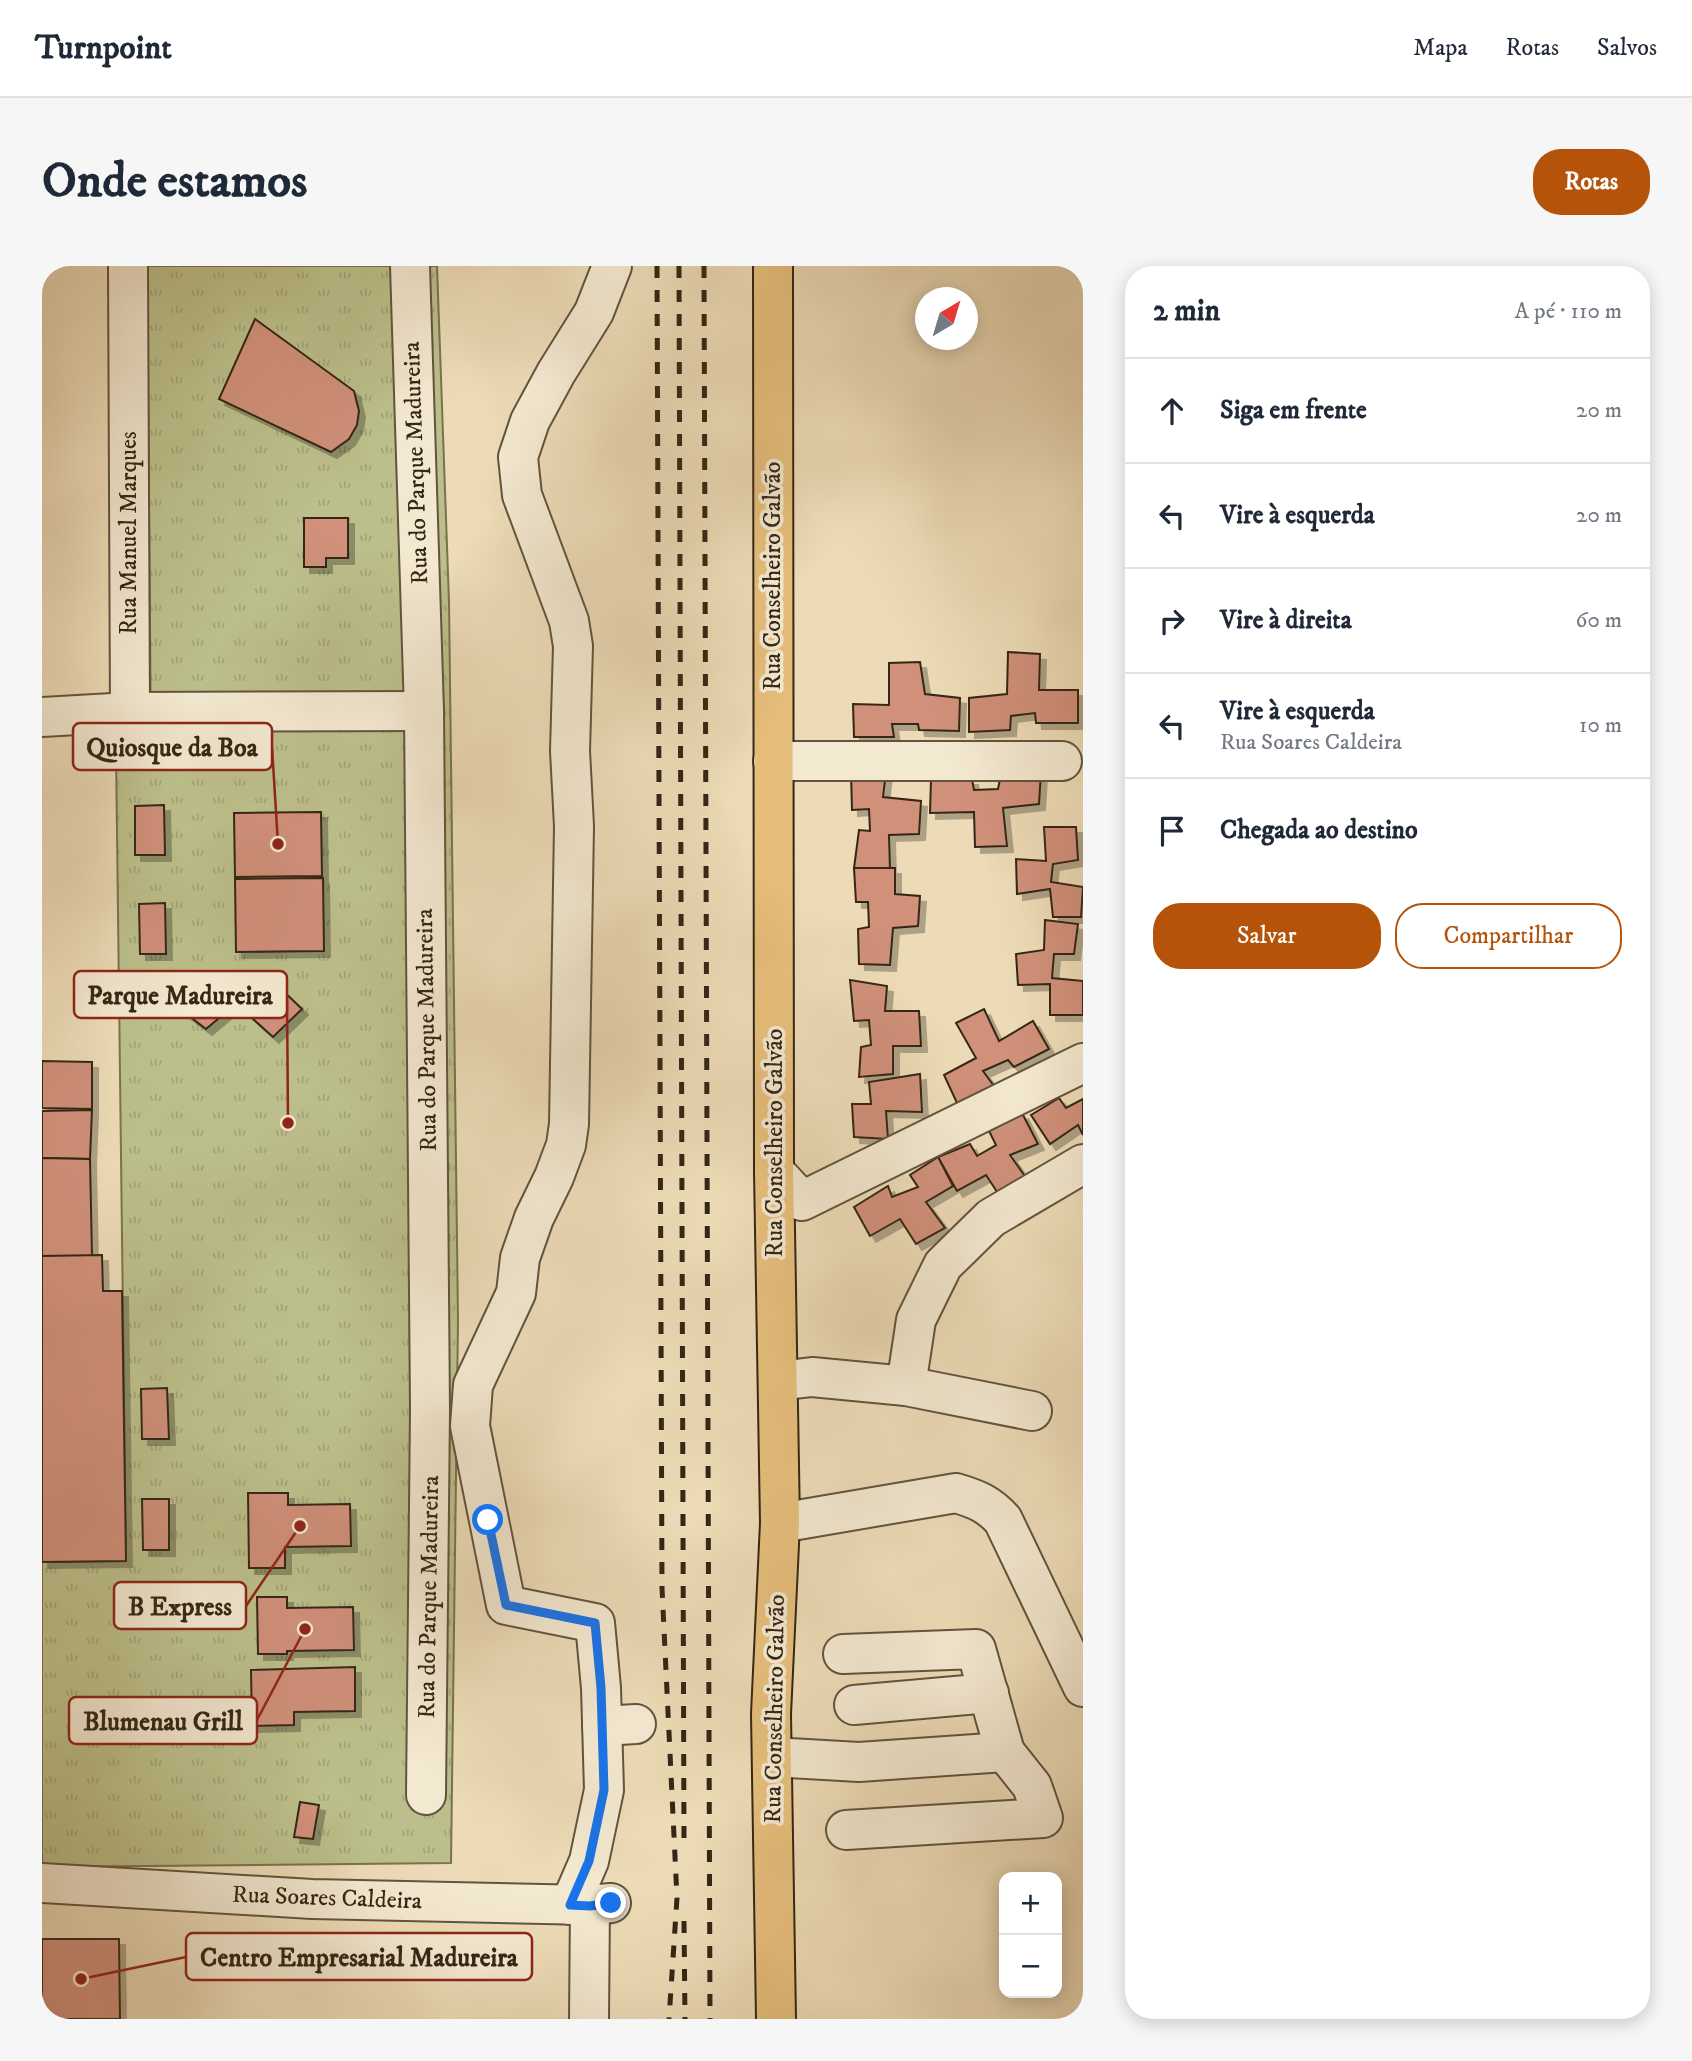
<!DOCTYPE html>
<html lang="pt">
<head>
<meta charset="utf-8">
<style>
	:root { --surface:#fff; --page:#f6f6f7; --text:#1f2937; --muted:#747a83; --line:#e0e1e3; --accent:#b45309 }
	body { margin:0; font-family:"IM FELL DW Pica",serif; background:var(--page); color:var(--text) }
	.controls { position:absolute; right:21px; bottom:21px; display:grid; overflow:hidden; border-radius:14px; box-shadow:0 4px 18px #0003 }
	.controls button { width:63px; height:63px; display:grid; place-items:center; padding:0; border:0; border-bottom:2px solid var(--line); background:var(--surface); color:var(--text); font:35px sans-serif }
	.compass { position:absolute; left:873px; top:21px; width:63px; height:63px; border-radius:50%; background:var(--surface); box-shadow:0 4px 18px #0003; rotate:38deg }
	.stop { position:absolute; width:21px; height:21px; margin:-16px; border:5px solid #1a73e8; border-radius:50%; background:#fff }
	.stop.end { background:#1a73e8; border-color:#fff; box-shadow:0 2px 7px #0008 }
	.list { margin:0; padding:0; list-style:none }
	h2 { display:flex; justify-content:space-between; align-items:center; height:91px; margin:0; padding:0 28px; font-size:30px }
	h2 small { font-size:23px; font-weight:400; color:var(--muted) }
	.list li { display:grid; grid-template-columns:46px 1fr auto; gap:21px; align-items:center; box-sizing:border-box; height:105px; padding:0 28px; border-top:2px solid var(--line) }
	.list b { display:block; font-size:26px; white-space:nowrap }
	.list p { margin:0; font-size:23px; white-space:nowrap; color:var(--muted) }
	.list em { font-size:23px; font-style:normal; color:var(--muted) }
	.actions { display:flex; gap:14px; padding:21px 28px }
	.actions a { flex:1; padding:16px 0; border:2px solid var(--accent); border-radius:28px; text-align:center; font-size:24px; color:var(--accent) }
	.actions .main { background:var(--accent); color:#fff }
	.icon { flex:none; width:38px; height:38px; fill:none; stroke:currentColor; stroke-width:2; stroke-linecap:round; stroke-linejoin:round }
	.map { position:relative; flex:none; width:1041px; height:1753px; overflow:hidden; border-radius:28px }
	header { display:flex; align-items:center; gap:42px; box-sizing:border-box; height:98px; padding:0 35px; background:var(--surface); border-bottom:2px solid var(--line) }
	header strong { font-size:33px }
	nav { display:flex; gap:38px; margin-inline-start:auto; font-size:24px }
	.intro { display:flex; align-items:center; justify-content:space-between; box-sizing:border-box; height:168px; padding:0 42px }
	h1 { margin:0; font-size:49px }
	.button { padding:18px 32px; border-radius:28px; background:var(--accent); color:#fff; font-size:24px; font-weight:700 }
	main { display:flex; gap:42px; padding:0 42px }
	aside { flex:1; background:var(--surface); border-radius:28px; box-shadow:0 4px 18px #0003 }
	.map>svg:first-child { display:block }
	.park { fill:url(#park-tufts); stroke:#787350; stroke-width:2 }
	.building { fill:#d0907a; stroke:#342716; stroke-width:2; filter:url(#shadow) }
	.lines { fill:none; stroke-linecap:round; stroke-linejoin:round }
	.minor-casing { stroke:#62543e; stroke-width:42 }
	.major-casing { stroke:#342716; stroke-width:42 }
	.minor { stroke:#f3e8d0; stroke-width:38 }
	.major { stroke:#e6be7b; stroke-width:38 }
	.rail { stroke:#342716; stroke-width:5; stroke-dasharray:12 12; stroke-linecap:butt }
	.route { stroke:#1a73e8; stroke-width:9 }
	.labels { text-anchor:middle; dominant-baseline:central; stroke-width:7; stroke-linejoin:round; paint-order:stroke }
	.street-label { font-size:24px; fill:#342716; stroke:#f3e8d0 }
	.leader { fill:none; stroke:#8f2418; stroke-width:2.5 }
	.callout-dot { fill:#8f2418; stroke:#f3e8d0; stroke-width:2.5 }
	.callout { fill:#f3e8d0; stroke:#8f2418; stroke-width:2.5 }
	.callout-label { font-size:26px; text-anchor:middle; font-weight:bold; fill:#342716 }
</style>
</head>
<body>
<header>
<strong>Turnpoint</strong>
<nav><a>Mapa</a><a>Rotas</a><a>Salvos</a></nav>
</header>
<div class="intro"><h1>Onde estamos</h1><a class="button">Rotas</a></div>
<main>
<div class="map">
<svg width="1041" height="1753" viewBox="0 0 1041 1753">
	<defs>
		<pattern id="park-tufts" width="24" height="20" patternUnits="userSpaceOnUse" patternTransform="scale(1.75)"><rect width="24" height="20" fill="#bcbf8b"/><path d="M3 7l-1-3M5 7V3M7 7l1-3M15 17l-1-3M17 17v-4M19 17l1-3" fill="none" stroke="#a2a477"/></pattern>
		<filter id="shadow"><feDropShadow dx="6" dy="6" stdDeviation="0" flood-color="#0004"/></filter>
	</defs>
	<rect width="100%" height="100%" fill="#ecdbb6"/>
	<filter id="stains"><feTurbulence type="fractalNoise" baseFrequency=".00286" numOctaves="4"/><feColorMatrix values="0 0 0 0 .2 0 0 0 0 .09 0 0 0 0 .02 0 0 0 .5 -.17"/></filter>
	<radialGradient id="worn" r=".72"><stop offset=".6" stop-color="#630" stop-opacity="0"/><stop offset="1" stop-color="#630" stop-opacity=".3"/></radialGradient>
	<path class="park" d="M105 0H395L407 336 416 1055 409 1597 0 1601V1296L84 1295 74 485 109 484Z"/>
	<g class="building">
		<path d="M213 53 312 125 317 145 315 159 307 173 289 186 177 133Z"/>
		<path d="M262 252H306V292H284V301H262Z"/>
		<path d="M966 386 998 388 997 424H1036V457H994L993 447 969 450 968 464 927 466V432L965 428Z"/>
		<path d="M878 396 883 428 918 432 917 465 877 464 876 458H850L852 471H812L811 438 847 439V397Z"/>
		<path d="M844 506 841 531 879 535 877 568 847 569 848 603 812 602 817 564 828 565 827 543 810 544 809 508Z"/>
		<path d="M999 506 997 538 961 542 965 580 933 581 932 546 888 547 889 513H930L932 524 956 523 959 508Z"/>
		<path d="M122 539 123 589H93V540Z"/>
		<path d="M279 546 280 610 193 611 192 547Z"/>
		<path d="M1002 561H1034L1036 594 1011 598 1009 616 1041 621 1039 651H1011L1008 623 975 628 974 593 1004 595Z"/>
		<path d="M812 602H853V628L878 630 876 660 851 662 848 699 817 698 816 663 827 661 826 636H814Z"/>
		<path d="M281 612 282 685 194 686 193 613Z"/>
		<path d="M123 637 124 688H98L97 638Z"/>
		<path d="M1003 654 1036 658 1032 688H1012L1010 712 1041 715V749H1008V718L976 719 974 688 1002 684Z"/>
		<path d="M808 714 845 720 843 745H877L879 780H851V808L817 811 819 781 829 779 827 754 812 755Z"/>
		<path d="M162 717 183 747 164 763 138 743Z"/>
		<path d="M236 720 260 743 231 771 211 753Z"/>
		<path d="M942 743 957 775 991 755 1007 783 972 801 966 794 941 805 952 820 915 837 902 809 934 792 914 757Z"/>
		<path d="M0 795 50 796V843L0 842Z"/>
		<path d="M878 808 880 846 844 845 846 873 812 871 810 838H829L827 816Z"/>
		<path d="M1017 832 1024 842 1041 833V869L1036 859 1008 878 989 849Z"/>
		<path d="M50 844 48 893 0 892V845Z"/>
		<path d="M980 847 996 878 968 889 987 916 959 932 944 909 915 925 896 891 928 878 935 890 954 879 947 865Z"/>
		<path d="M896 891 911 920 884 936 903 962 874 978 858 953 828 970 812 941 846 920 850 931 876 921 868 909Z"/>
		<path d="M0 892 48 893 50 990H0Z"/>
		<path d="M60 989 61 1025H80L84 1295 0 1296V990Z"/>
		<path d="M125 1122 127 1173H100L99 1123Z"/>
		<path d="M206 1227H246V1239L308 1238 309 1280 243 1281V1302H207Z"/>
		<path d="M100 1233H127V1284H101Z"/>
		<path d="M215 1331H245V1342L311 1341 312 1384 245 1385V1388H216Z"/>
		<path d="M313 1401V1445L252 1446V1459L210 1460 209 1404Z"/>
		<path d="M258 1536 277 1539 271 1573 252 1571Z"/>
		<path d="M0 1673H77L78 1753H0Z"/>
	</g>
	<g class="lines">
		<g class="minor-casing">
			<g id="minor">
				<path d="M86 0 88 446"/>
				<path d="M368 0 382 445 388 1144 384 1529"/>
				<path d="M0 451 88 446 382 445"/>
				<path d="M731 495H1020"/>
				<path d="M732 905 760 935 1041 797"/>
				<path d="M736 1115 770 1111 864 1120 990 1145"/>
				<path d="M864 1120 874 1054 901 999 949 952 1041 898"/>
				<path d="M738 1257 914 1227C934 1233 947 1238 961 1254L1041 1421"/>
				<path d="M801 1388 934 1383 963 1486"/>
				<path d="M812 1439 947 1427"/>
				<path d="M560 1460 594 1458"/>
				<path d="M730 1491 817 1496 963 1486 990 1520 1001 1552 804 1564"/>
				<path d="M0 1617 270 1633 548 1639 569 1637"/>
				<path d="M528 1639 547 1595 562 1524 559 1422 553 1357 464 1339 428 1160 431 1119 474 1027 478 992 492 952 512 911 524 879 527 858 532 560 528 485 531 380 527 355 480 229 476 191 488 155 514 107 552 46 570 0"/>
				<path d="M547 1753 548 1639"/>
			</g>
		</g>
		<g class="major-casing">
			<path id="major" d="M731 0 732 905 738 1257 729 1448 734 1753"/>
		</g>
		<use href="#minor" class="minor"/>
		<use href="#major" class="major"/>
		<g class="rail">
			<path d="M615 0 620 1322 635 1632 627 1753"/>
			<path d="M637 0 642 1578"/>
			<path d="M662 0 668 1753"/>
			<path d="M642 1655 643 1753"/>
		</g>
	</g>
	<g class="lines">
		<path class="route" d="M446 1254 464 1339 553 1357 559 1422 562 1524 547 1595 528 1639 548 1640 569 1637"/>
	</g>
	<g class="labels">
		<g class="street-label">
			<text transform="translate(374 197) rotate(-92)">Rua do Parque Madureira</text>
			<text transform="translate(87 267) rotate(-90)">Rua Manuel Marques</text>
			<text transform="translate(731 310) rotate(-90)">Rua Conselheiro Galvão</text>
			<text transform="translate(385 764) rotate(-91)">Rua do Parque Madureira</text>
			<text transform="translate(733 877) rotate(-90)">Rua Conselheiro Galvão</text>
			<text transform="translate(387 1331) rotate(-89)">Rua do Parque Madureira</text>
			<text transform="translate(733 1443) rotate(-89)">Rua Conselheiro Galvão</text>
			<text transform="translate(285 1632) rotate(2)">Rua Soares Caldeira</text>
		</g>
	</g>
	<path class="leader" d="M236 578L230 481M246 857L245 729M258 1260L204 1340M263 1363L215 1454M39 1713L144 1691"/>
	<g class="callout-dot">
		<circle cx="236" cy="578" r="7"/>
		<circle cx="246" cy="857" r="7"/>
		<circle cx="258" cy="1260" r="7"/>
		<circle cx="263" cy="1363" r="7"/>
		<circle cx="39" cy="1713" r="7"/>
	</g>
	<g class="callout">
		<rect x="31" y="457" width="199" height="47" rx="7"/>
		<rect x="32" y="705" width="213" height="47" rx="7"/>
		<rect x="72" y="1316" width="132" height="47" rx="7"/>
		<rect x="27" y="1431" width="188" height="47" rx="7"/>
		<rect x="144" y="1667" width="346" height="47" rx="7"/>
	</g>
	<g class="callout-label">
		<text x="130" y="490">Quiosque da Boa</text>
		<text x="138" y="738">Parque Madureira</text>
		<text x="138" y="1349">B Express</text>
		<text x="121" y="1464">Blumenau Grill</text>
		<text x="317" y="1700">Centro Empresarial Madureira</text>
	</g>
	<rect width="100%" height="100%" filter="url(#stains)"/>
	<rect width="100%" height="100%" fill="url(#worn)"/>
</svg>
<div class="controls">
<button>+</button>
<button>−</button>
</div>
<svg class="compass" viewBox="-18 -18 36 36"><path d="M0-13l5 13h-10z" fill="#e53935"/><path d="M0 13l5-13h-10z" fill="#747a83"/></svg>
<div class="stop" style="left:446px;top:1254px"></div>
<div class="stop end" style="left:569px;top:1637px"></div>
</div>
<aside>
<h2>2 min<small>A pé · 110 m</small></h2>
<ul class="list">
<li><svg class="icon" aria-label="ahead" viewBox="0 0 24 24"><path d="M12 20V5M6 11l6-6 6 6"/></svg><div><b>Siga em frente</b></div><em>20 m</em></li>
<li><svg class="icon" aria-label="left" viewBox="0 0 24 24"><path d="M17 20v-9H6M10 6l-5 5 5 5"/></svg><div><b>Vire à esquerda</b></div><em>20 m</em></li>
<li><svg class="icon" aria-label="right" viewBox="0 0 24 24"><path d="M7 20v-9h11M14 6l5 5-5 5"/></svg><div><b>Vire à direita</b></div><em>60 m</em></li>
<li><svg class="icon" aria-label="left" viewBox="0 0 24 24"><path d="M17 20v-9H6M10 6l-5 5 5 5"/></svg><div><b>Vire à esquerda</b><p>Rua Soares Caldeira</p></div><em>10 m</em></li>
<li><svg class="icon" aria-label="arrive" viewBox="0 0 24 24"><path d="M6 21V4h12l-3 4 3 4H6"/></svg><div><b>Chegada ao destino</b></div></li>
</ul>
<div class="actions"><a class="main">Salvar</a><a>Compartilhar</a></div>
</aside>
</main>
</body>
</html>
